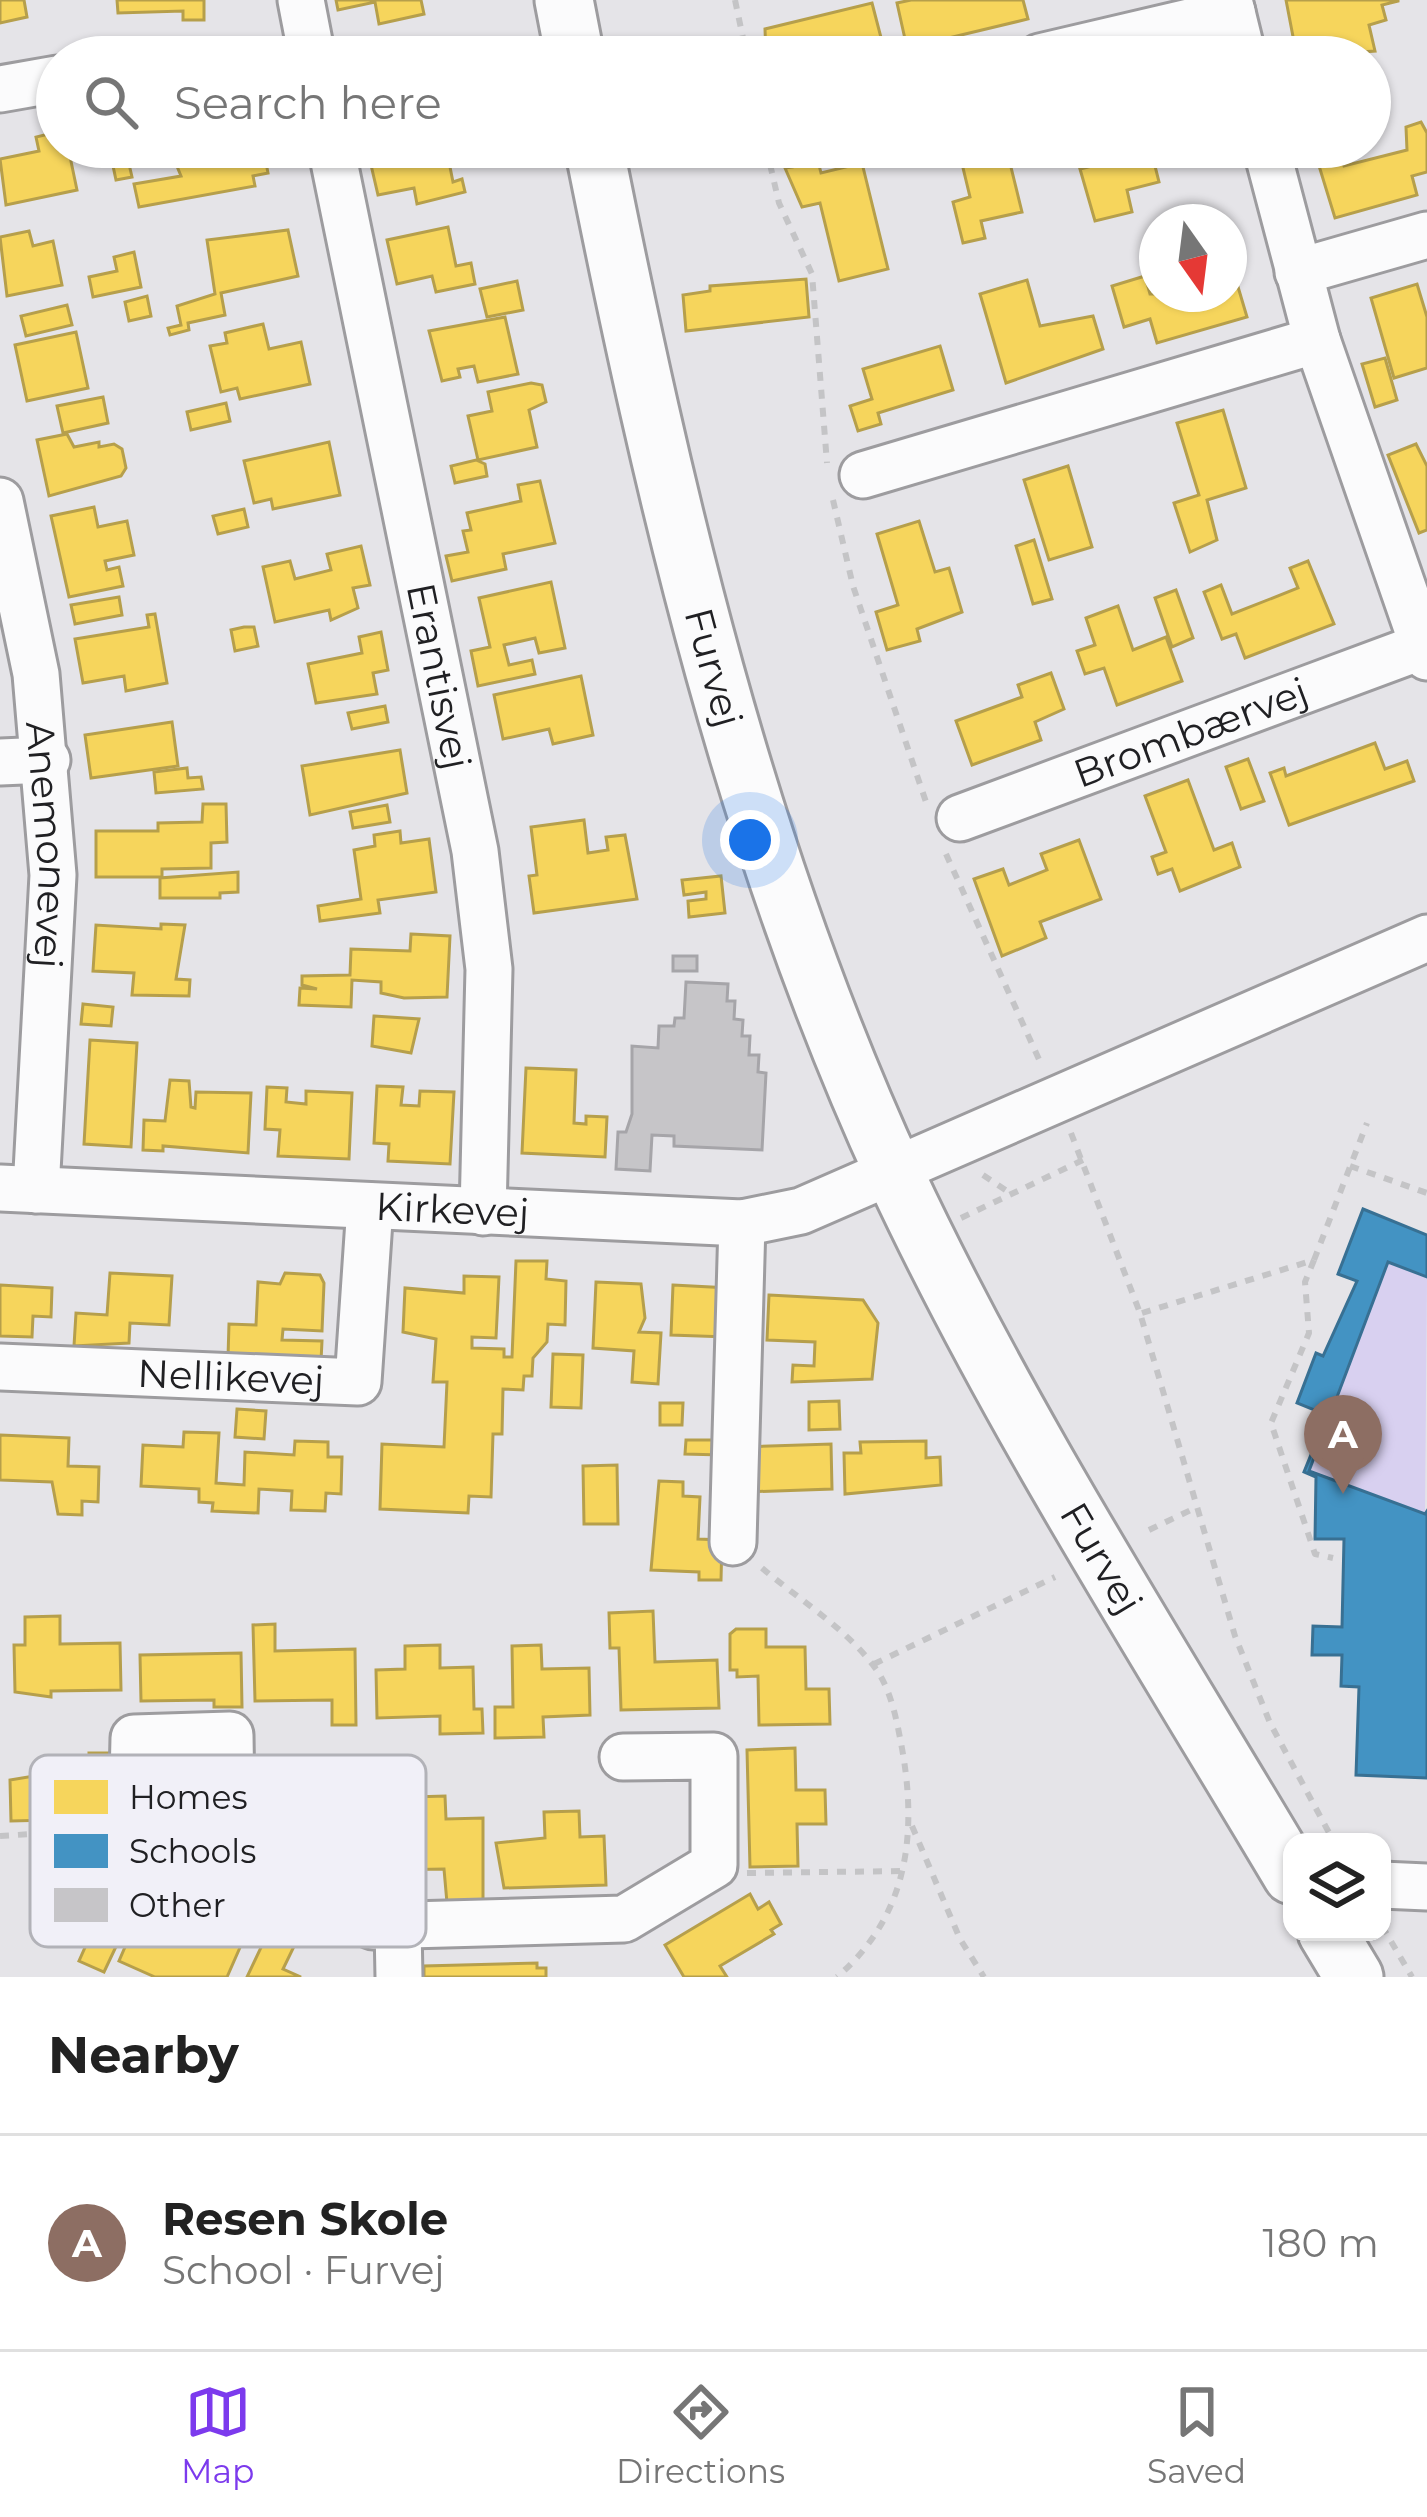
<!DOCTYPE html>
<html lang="en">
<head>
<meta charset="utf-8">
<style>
	:root { --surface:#fff; --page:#f6f6f6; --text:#222; --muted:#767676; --line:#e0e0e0; --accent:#7c3aed }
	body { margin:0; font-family:Montserrat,sans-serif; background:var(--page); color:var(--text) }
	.controls { position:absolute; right:36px; bottom:36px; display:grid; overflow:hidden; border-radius:24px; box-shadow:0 3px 9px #0004 }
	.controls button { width:108px; height:108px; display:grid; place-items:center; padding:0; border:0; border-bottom:3px solid var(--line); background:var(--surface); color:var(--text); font:60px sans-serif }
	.compass { position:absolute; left:1139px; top:204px; width:108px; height:108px; border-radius:50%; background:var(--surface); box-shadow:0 3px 9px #0004; rotate:166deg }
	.you { position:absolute; left:750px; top:840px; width:42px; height:42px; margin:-30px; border:9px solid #fff; border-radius:50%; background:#1a73e8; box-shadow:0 0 0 18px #1a73e833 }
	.badge { display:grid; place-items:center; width:78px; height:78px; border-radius:50%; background:var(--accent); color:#fff; font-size:39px; font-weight:700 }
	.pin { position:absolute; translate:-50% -99px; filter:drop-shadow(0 3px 6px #0008) }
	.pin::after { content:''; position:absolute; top:63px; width:42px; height:36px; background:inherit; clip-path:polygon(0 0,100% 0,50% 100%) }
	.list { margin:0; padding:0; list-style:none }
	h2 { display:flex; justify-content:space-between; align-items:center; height:156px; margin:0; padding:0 48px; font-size:51px }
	h2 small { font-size:39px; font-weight:400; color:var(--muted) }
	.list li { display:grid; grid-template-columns:78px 1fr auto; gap:36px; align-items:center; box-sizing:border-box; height:216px; padding:0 48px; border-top:3px solid var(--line) }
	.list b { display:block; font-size:45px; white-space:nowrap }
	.list p { margin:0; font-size:39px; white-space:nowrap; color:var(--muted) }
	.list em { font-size:39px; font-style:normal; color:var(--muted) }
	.icon { flex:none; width:66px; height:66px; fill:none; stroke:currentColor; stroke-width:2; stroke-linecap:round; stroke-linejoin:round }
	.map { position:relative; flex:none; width:1427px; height:1977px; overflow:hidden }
	.search { position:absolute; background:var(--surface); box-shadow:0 3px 9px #0004; left:36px; right:36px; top:36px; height:132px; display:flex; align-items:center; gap:30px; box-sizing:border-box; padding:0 42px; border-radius:66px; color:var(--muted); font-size:45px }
	.sheet { height:372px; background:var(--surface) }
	nav { display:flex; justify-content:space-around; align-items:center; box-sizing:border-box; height:168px; border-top:3px solid var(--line); background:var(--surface); font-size:33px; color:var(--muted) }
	nav a { display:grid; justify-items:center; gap:6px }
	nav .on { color:var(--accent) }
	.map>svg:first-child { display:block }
	.green { fill:#d8d0f0 }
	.homes { fill:#f6d55c; stroke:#b69f4b; stroke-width:3 }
	.schools { fill:#4393c3; stroke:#387093; stroke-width:3 }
	.building { fill:#c6c5c8; stroke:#a6a5a9; stroke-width:3 }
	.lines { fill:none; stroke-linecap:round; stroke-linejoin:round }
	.minor-casing { stroke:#9d9c9f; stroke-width:51 }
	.major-casing { stroke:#9d9c9f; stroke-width:63 }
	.path { stroke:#c4c4c6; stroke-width:6; stroke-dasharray:9 9; stroke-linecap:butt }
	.minor { stroke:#fbfbfc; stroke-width:45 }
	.major { stroke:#fbfbfc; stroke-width:57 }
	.labels { text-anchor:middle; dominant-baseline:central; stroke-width:12; stroke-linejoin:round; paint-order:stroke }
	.street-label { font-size:39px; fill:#202023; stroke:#f1f0f8 }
	.key { fill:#f1f0f8; stroke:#b2b2b8; stroke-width:3 }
	.key-label { font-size:33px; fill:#202023 }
</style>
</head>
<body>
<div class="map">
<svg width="1427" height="1977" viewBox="0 0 1427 1977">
	<rect width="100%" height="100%" fill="#e5e4e8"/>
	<path class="green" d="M1388 1262 1427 1277 1425 1514 1309 1471Z"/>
	<g class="homes">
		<path d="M0 0H24L27 17 0 23Z"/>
		<path d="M117 0H204V20H183V11L118 13Z"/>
		<path d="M336 0H421L424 14 379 24 375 2 338 10Z"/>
		<path d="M911 0H1023L1028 19 907 48 897 3Z"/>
		<path d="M1286 0H1398V1L1382 5 1386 20 1369 25 1375 51 1287 57 1285 50 1295 47Z"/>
		<path d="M872 3 884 49 848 57H766L765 29Z"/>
		<path d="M428 40 432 57H351Z"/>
		<path d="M1421 122 1427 133V172L1412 176 1417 195 1335 218 1316 156 1339 149 1344 166 1407 150 1406 127Z"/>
		<path d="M57 132V147H68L77 190 6 205 0 159 39 151 36 137Z"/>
		<path d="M109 147H125L132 177 116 180Z"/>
		<path d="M169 147H263L268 173 253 176 255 186 139 207 134 184 181 176Z"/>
		<path d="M394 147H446L453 182 462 179 465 192 417 204 414 188 378 195 368 152Z"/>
		<path d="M958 147H1006L1022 212 981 221 985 238 963 243 953 202 970 197Z"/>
		<path d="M1101 147H1182L1183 151 1153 158 1159 182 1127 190 1132 212 1095 221 1080 169 1105 163Z"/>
		<path d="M815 149 821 173 862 163 888 269 839 281 820 203 802 207 785 168 792 167 789 155Z"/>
		<path d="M448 227 456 266 471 263 475 284 436 292 432 276 397 284 387 240Z"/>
		<path d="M288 230 298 276 221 293 225 315 188 323 189 330 170 335 168 328 181 325 177 306 215 294 207 240Z"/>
		<path d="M29 231 33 246 53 241 62 285 7 296 0 237Z"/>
		<path d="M134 252 141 287 93 297 89 277 117 271 114 257Z"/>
		<path d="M1233 270 1247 317 1157 343 1150 319 1124 327 1112 286 1145 276 1150 294H1229Z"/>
		<path d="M806 279 809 317 686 331 683 295 710 291V286Z"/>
		<path d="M1027 280 1040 326 1093 316 1103 349 1006 383 980 294Z"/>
		<path d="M517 281 523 310 487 317 480 289Z"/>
		<path d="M1417 284 1427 317V368L1394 378 1371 298Z"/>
		<path d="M147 296 151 316 129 321 125 302Z"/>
		<path d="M67 305 72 325 26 336 21 316Z"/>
		<path d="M505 317 518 374 478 382 474 366 458 369 460 377 442 381 429 331Z"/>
		<path d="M263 324 269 349 301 342 310 384 240 399 237 388 221 392 210 346 227 343 225 333Z"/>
		<path d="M76 332 88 388 27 401 15 345Z"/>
		<path d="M940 346 953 390 878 413 881 424 858 431 850 406 872 399 863 369Z"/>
		<path d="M1385 358 1397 400 1375 407 1362 364Z"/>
		<path d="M531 383 542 385 546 402 529 410 537 447 478 460 468 416 492 411 488 392Z"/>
		<path d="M103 397 108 423 63 433 57 406Z"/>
		<path d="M226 403 230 421 191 430 187 412Z"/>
		<path d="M1223 410 1246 488 1207 500 1217 540 1190 552 1174 503 1199 495 1177 423Z"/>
		<path d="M67 434 74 447 99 442V447L114 444 122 449 126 468 121 476 49 496 37 440Z"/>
		<path d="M329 442 340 495 273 509 271 499 254 503 244 461Z"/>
		<path d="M1416 444 1427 466V530L1419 533 1388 455Z"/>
		<path d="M476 460 485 464 487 476 455 483 451 466Z"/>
		<path d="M1068 466 1092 547 1049 560 1024 480Z"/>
		<path d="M540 481 555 543 503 554 506 569 452 581 446 556 468 552 463 531 471 530 467 513 521 501 518 485Z"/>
		<path d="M94 507 98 527 127 521 134 555 105 561 107 570 119 567 123 586 69 597 51 516Z"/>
		<path d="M244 509 248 527 218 534 213 516Z"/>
		<path d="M919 521 935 572 949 568 962 612 917 629 920 641 887 650 876 612 898 605 877 534Z"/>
		<path d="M1034 540 1052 599 1033 604 1016 546Z"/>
		<path d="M361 546 370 585 353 588 358 608 331 620 329 610 275 622 263 567 290 561 295 579 331 570 327 554Z"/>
		<path d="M1308 561 1334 624 1245 658 1236 634 1222 639 1204 592 1221 585 1232 614 1298 588 1290 568Z"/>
		<path d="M551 582 565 648 539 653 535 638 504 645 509 665 532 660 535 674 478 686 471 651 490 647 479 598Z"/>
		<path d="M1176 590 1193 638 1172 647 1155 598Z"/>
		<path d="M119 597 122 615 75 624 71 605Z"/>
		<path d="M1118 606 1133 650 1166 637 1182 681 1117 705 1104 668 1085 674 1077 651 1095 645 1086 618Z"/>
		<path d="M155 614 167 683 126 691 124 676 83 683 75 639 149 627 147 615Z"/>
		<path d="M244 627H254L258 646 235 651 231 630Z"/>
		<path d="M381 632 388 670 373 673 377 694 316 703 308 664 362 653 359 637Z"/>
		<path d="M1051 673 1064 709 1035 722 1041 740 972 765 956 721 1022 697 1018 685Z"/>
		<path d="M581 676 593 735 553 744 549 729 503 739 494 695Z"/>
		<path d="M385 706 388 722 352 729 348 713Z"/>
		<path d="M172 722 178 766 91 778 85 735Z"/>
		<path d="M1375 743 1385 769 1407 761 1414 781 1289 825 1270 773 1284 768 1286 776Z"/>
		<path d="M400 750 407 793 310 815 302 766Z"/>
		<path d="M1248 759 1264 801 1241 809 1226 767Z"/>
		<path d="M187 768 188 778 201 777 203 789 156 793 154 772Z"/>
		<path d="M1188 780 1214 850 1232 843 1240 867 1180 891 1172 869 1158 874 1152 857 1166 852 1145 796Z"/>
		<path d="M203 804H226L227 842 211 843V868L162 869V877H96V831H158V823L202 822Z"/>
		<path d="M387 805 390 822 353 828 350 812Z"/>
		<path d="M584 820 588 853 608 850 606 837 625 835 637 899 534 913 529 876 537 875 531 827Z"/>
		<path d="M400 831 401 843 429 839 436 892 378 900 380 913 320 921 318 906 361 899 354 850 375 846 374 835Z"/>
		<path d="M1079 840 1101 899 1040 922 1046 938 1002 956 974 879 1003 869 1009 885 1047 870 1041 854Z"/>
		<path d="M238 872V892L220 893V898H160V878Z"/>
		<path d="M721 876 725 913 689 917 688 901 706 899V892L684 895 682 880Z"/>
		<path d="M161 924 185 925 176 979 190 980 189 996 132 995 134 973 93 971 96 925 161 929Z"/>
		<path d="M411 934 450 936 447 997 404 998 381 993V982L352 980 351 1007 299 1005 300 988 317 989 302 985V976L350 975 351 949 410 951Z"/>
		<path d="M83 1004 113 1007 111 1026 81 1024Z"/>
		<path d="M374 1016 419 1019 411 1053 372 1046Z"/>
		<path d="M90 1040 137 1043 131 1147 84 1144Z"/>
		<path d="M526 1068 576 1070 574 1123 586 1124V1116L607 1117 605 1157 522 1153Z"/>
		<path d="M170 1080 189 1081 191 1107 195 1108 196 1092 251 1093 248 1153 163 1146V1151L143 1150 144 1120 165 1121Z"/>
		<path d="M377 1086 403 1087 401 1105 419 1106 420 1091 454 1092 450 1164 388 1161 389 1144 374 1143Z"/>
		<path d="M267 1087 287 1088 286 1102 306 1104V1091L352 1093 349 1159 278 1156 280 1130 265 1129Z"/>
		<path d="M516 1261H547L546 1279 566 1281 565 1325 548 1324 547 1342 533 1358 532 1376H524L523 1390 503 1389 502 1434H493L491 1497 469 1496 468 1513 380 1509 382 1444 444 1447 447 1382H433L436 1339 403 1332 405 1288 464 1293V1276L499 1277 496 1338 472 1337V1348L504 1349V1357H512Z"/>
		<path d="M110 1273 172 1276 169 1325 130 1323 129 1343 74 1346 76 1313 107 1315Z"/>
		<path d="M285 1273 320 1275 324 1283 322 1331 283 1329 282 1340 322 1341 321 1361 228 1357 229 1324 256 1325 258 1282 280 1284Z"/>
		<path d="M596 1282 641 1284 645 1318 639 1332 661 1333 658 1384 632 1382 634 1351 593 1348Z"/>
		<path d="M0 1285 52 1288 51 1317 33 1316 32 1337 0 1336Z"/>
		<path d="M673 1285 729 1288 727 1337 671 1335Z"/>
		<path d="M769 1295 863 1300 878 1323 872 1379 792 1382 793 1365 814 1366 815 1342 767 1340Z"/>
		<path d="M553 1354 583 1355 581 1408 551 1407Z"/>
		<path d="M839 1401 840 1429 809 1430V1402Z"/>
		<path d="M660 1403H683L682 1425H660Z"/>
		<path d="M237 1409 266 1411 264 1439 235 1437Z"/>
		<path d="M184 1432 219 1433 216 1483 244 1485 245 1452 294 1455 295 1441 328 1442V1457H342L341 1494 326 1493 325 1511 291 1510 292 1491 259 1489 258 1513 212 1511 213 1503 199 1502V1489L141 1486 143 1445 183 1447Z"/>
		<path d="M0 1435 69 1438 68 1466 99 1467 98 1502 82 1501V1515L58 1514 52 1482 0 1480Z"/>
		<path d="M686 1440H721V1455L685 1454Z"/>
		<path d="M926 1441V1458L940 1457 941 1485 845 1494 844 1453H861L860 1442Z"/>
		<path d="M831 1444 832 1489 744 1492 742 1447Z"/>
		<path d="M617 1465 618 1524H584L583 1466Z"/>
		<path d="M659 1481 683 1482V1496L700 1497 698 1539 722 1540 721 1580H699V1572L651 1570Z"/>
		<path d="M653 1611 655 1662 717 1660 719 1708 621 1710 619 1648H610L609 1613Z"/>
		<path d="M60 1616V1644L120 1643 121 1690 51 1691V1697L15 1692 14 1645H25V1617Z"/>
		<path d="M275 1624V1651L355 1649 356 1725H332V1700L255 1701 253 1625Z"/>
		<path d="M736 1629H766V1647H805L806 1689H829L830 1724 759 1725 758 1676 737 1677V1670H730V1634Z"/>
		<path d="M440 1645V1668L473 1667 474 1709H482L483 1733 440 1734V1716L377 1718 376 1670 405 1669V1646Z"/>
		<path d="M541 1645 542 1669 589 1668 590 1715 543 1717 544 1737 495 1738V1707H513L512 1646Z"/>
		<path d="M241 1653 242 1707H214V1700L141 1701 140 1655Z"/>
		<path d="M795 1748 796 1790H825L826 1824H797L798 1866 750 1867 747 1750Z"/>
		<path d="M89 1753H109L110 1793 92 1794 93 1819 11 1821 10 1780 40 1775V1779L90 1778Z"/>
		<path d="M445 1796 446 1819 483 1818V1902L447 1903 444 1869 390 1870 389 1821 414 1820 413 1797Z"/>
		<path d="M579 1811 580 1837 604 1836 606 1885 504 1888 496 1843 545 1838 544 1812Z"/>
		<path d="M750 1894 758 1909 769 1902 781 1924 771 1930 774 1934 720 1966 727 1977H684L665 1945Z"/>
		<path d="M138 1917 203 1945 213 1922 245 1936 227 1977H155L119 1961Z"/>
		<path d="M274 1920 301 1932 283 1969 301 1977H247Z"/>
		<path d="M95 1925 121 1936 104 1972 79 1961Z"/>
		<path d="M537 1963V1968H546V1977H424V1966Z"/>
	</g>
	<path class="schools" d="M1363 1209 1427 1235V1277L1388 1262 1309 1471 1425 1514 1427 1511V1778L1356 1775 1359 1687 1341 1686 1342 1655H1312L1313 1626 1342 1627 1344 1539H1315L1316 1477 1304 1472 1327 1415 1297 1403 1316 1353 1323 1356 1357 1281 1338 1274Z"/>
	<g class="building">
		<rect x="673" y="956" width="24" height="15"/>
		<path d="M686 982 728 984 727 1001H735L734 1019 743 1020 742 1036H750L749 1055H759L758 1072 766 1073 762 1150 674 1146V1136L652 1135 650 1171 616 1169 618 1132H626L632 1114V1046L658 1048 659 1026H674L675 1018H684Z"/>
	</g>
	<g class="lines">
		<g class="minor-casing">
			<g id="minor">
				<path d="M301 0 312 57"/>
				<path d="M1229 0 1243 57"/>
				<path d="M1040 57 1232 12"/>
				<path d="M0 89 57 79"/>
				<path id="s1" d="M331 147 475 851 489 969 483 1212"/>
				<path d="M1266 147 1317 340 1427 657"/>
				<path d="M1298 272 1427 235"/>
				<path d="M863 475 1317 340"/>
				<path id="s2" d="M0 501 36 674 53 875 36 1190"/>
				<path d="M0 762 47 760"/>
				<path id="s3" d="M960 818 1423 646"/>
				<path id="s4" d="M0 1188 742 1223 801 1211 1427 938"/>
				<path id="s5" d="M0 1367 358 1382 370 1206"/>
				<path d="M733 1542 742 1223"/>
				<path d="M232 1861 230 1735 134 1738 132 1819 373 1926 624 1919 714 1865V1756L623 1757"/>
				<path d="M1382 1885 1427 1887"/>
				<path d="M398 1927 399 1977"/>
			</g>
		</g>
		<g class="major-casing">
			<g id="major">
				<path d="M564 0 575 57"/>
				<path id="s6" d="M594 147C664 498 745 850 896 1177 1009 1419 1156 1646 1292 1875"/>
				<path d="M1327 1932 1354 1977"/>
			</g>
		</g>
		<g class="path">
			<path d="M735 0 747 57"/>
			<path d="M766 147 779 203 812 274 827 463"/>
			<path d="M833 500 853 586 926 802"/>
			<path d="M946 854 1042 1066"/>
			<path d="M1071 1133 1140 1313 1235 1636 1270 1723 1334 1842"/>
			<path d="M1350 1166 1427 1193"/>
			<path d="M983 1175 1010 1193"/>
			<path d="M961 1218 1083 1160"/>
			<path d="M1314 1260 1305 1282 1309 1333 1271 1423 1315 1554 1333 1558"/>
			<path d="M1142 1313 1314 1260 1367 1123"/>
			<path d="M1149 1530 1195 1508"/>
			<path d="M762 1568C797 1598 845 1628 873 1665 890 1686 896 1717 901 1743 918 1832 909 1915 837 1977"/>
			<path d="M874 1664 1055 1577"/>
			<path d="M912 1826 960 1939 984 1977"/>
			<path d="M0 1836 96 1830"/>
			<path d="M747 1873 905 1871"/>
			<path d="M1382 1926 1412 1977"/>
		</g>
		<use href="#minor" class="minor"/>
		<use href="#major" class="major"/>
	</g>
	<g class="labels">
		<g class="street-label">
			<text stroke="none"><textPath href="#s6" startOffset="534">Furvej</textPath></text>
			<text stroke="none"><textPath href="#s1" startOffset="540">Erantisvej</textPath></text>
			<text stroke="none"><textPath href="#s3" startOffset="246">Brombærvej</textPath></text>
			<text stroke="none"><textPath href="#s2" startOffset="348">Anemonevej</textPath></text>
			<text stroke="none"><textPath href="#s4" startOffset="453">Kirkevej</textPath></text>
			<text stroke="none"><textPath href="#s5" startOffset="231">Nellikevej</textPath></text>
			<text stroke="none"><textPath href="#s6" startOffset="1509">Furvej</textPath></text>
		</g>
	</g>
	<rect x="30" y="1755" width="396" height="192" rx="18" class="key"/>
	<rect x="54" y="1780" width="54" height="34" fill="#f6d55c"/>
	<rect x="54" y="1834" width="54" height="34" fill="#4393c3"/>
	<rect x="54" y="1888" width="54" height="34" fill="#c6c5c8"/>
	<g class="key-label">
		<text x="129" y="1809">Homes</text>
		<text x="129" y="1863">Schools</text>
		<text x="129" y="1917">Other</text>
	</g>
</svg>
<div class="controls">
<button><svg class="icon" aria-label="layers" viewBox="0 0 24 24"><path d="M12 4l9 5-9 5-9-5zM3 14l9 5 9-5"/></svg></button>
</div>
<svg class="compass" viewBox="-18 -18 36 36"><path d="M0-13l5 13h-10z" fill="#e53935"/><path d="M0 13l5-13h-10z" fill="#767676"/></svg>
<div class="you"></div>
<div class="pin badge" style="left:1343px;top:1494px;background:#8d6e63">A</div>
<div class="search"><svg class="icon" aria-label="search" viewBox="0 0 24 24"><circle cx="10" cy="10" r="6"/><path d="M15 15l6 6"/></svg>Search here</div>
</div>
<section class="sheet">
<h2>Nearby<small></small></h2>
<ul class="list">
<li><span class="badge" style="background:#8d6e63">A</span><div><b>Resen Skole</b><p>School · Furvej</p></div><em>180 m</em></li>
</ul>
</section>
<nav>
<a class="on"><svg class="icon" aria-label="map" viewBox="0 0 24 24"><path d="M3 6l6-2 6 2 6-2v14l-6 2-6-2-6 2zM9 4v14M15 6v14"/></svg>Map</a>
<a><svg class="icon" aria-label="directions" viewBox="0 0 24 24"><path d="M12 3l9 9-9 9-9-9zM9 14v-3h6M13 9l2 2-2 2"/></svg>Directions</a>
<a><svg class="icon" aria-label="saved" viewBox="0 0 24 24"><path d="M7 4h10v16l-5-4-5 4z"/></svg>Saved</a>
</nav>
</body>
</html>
